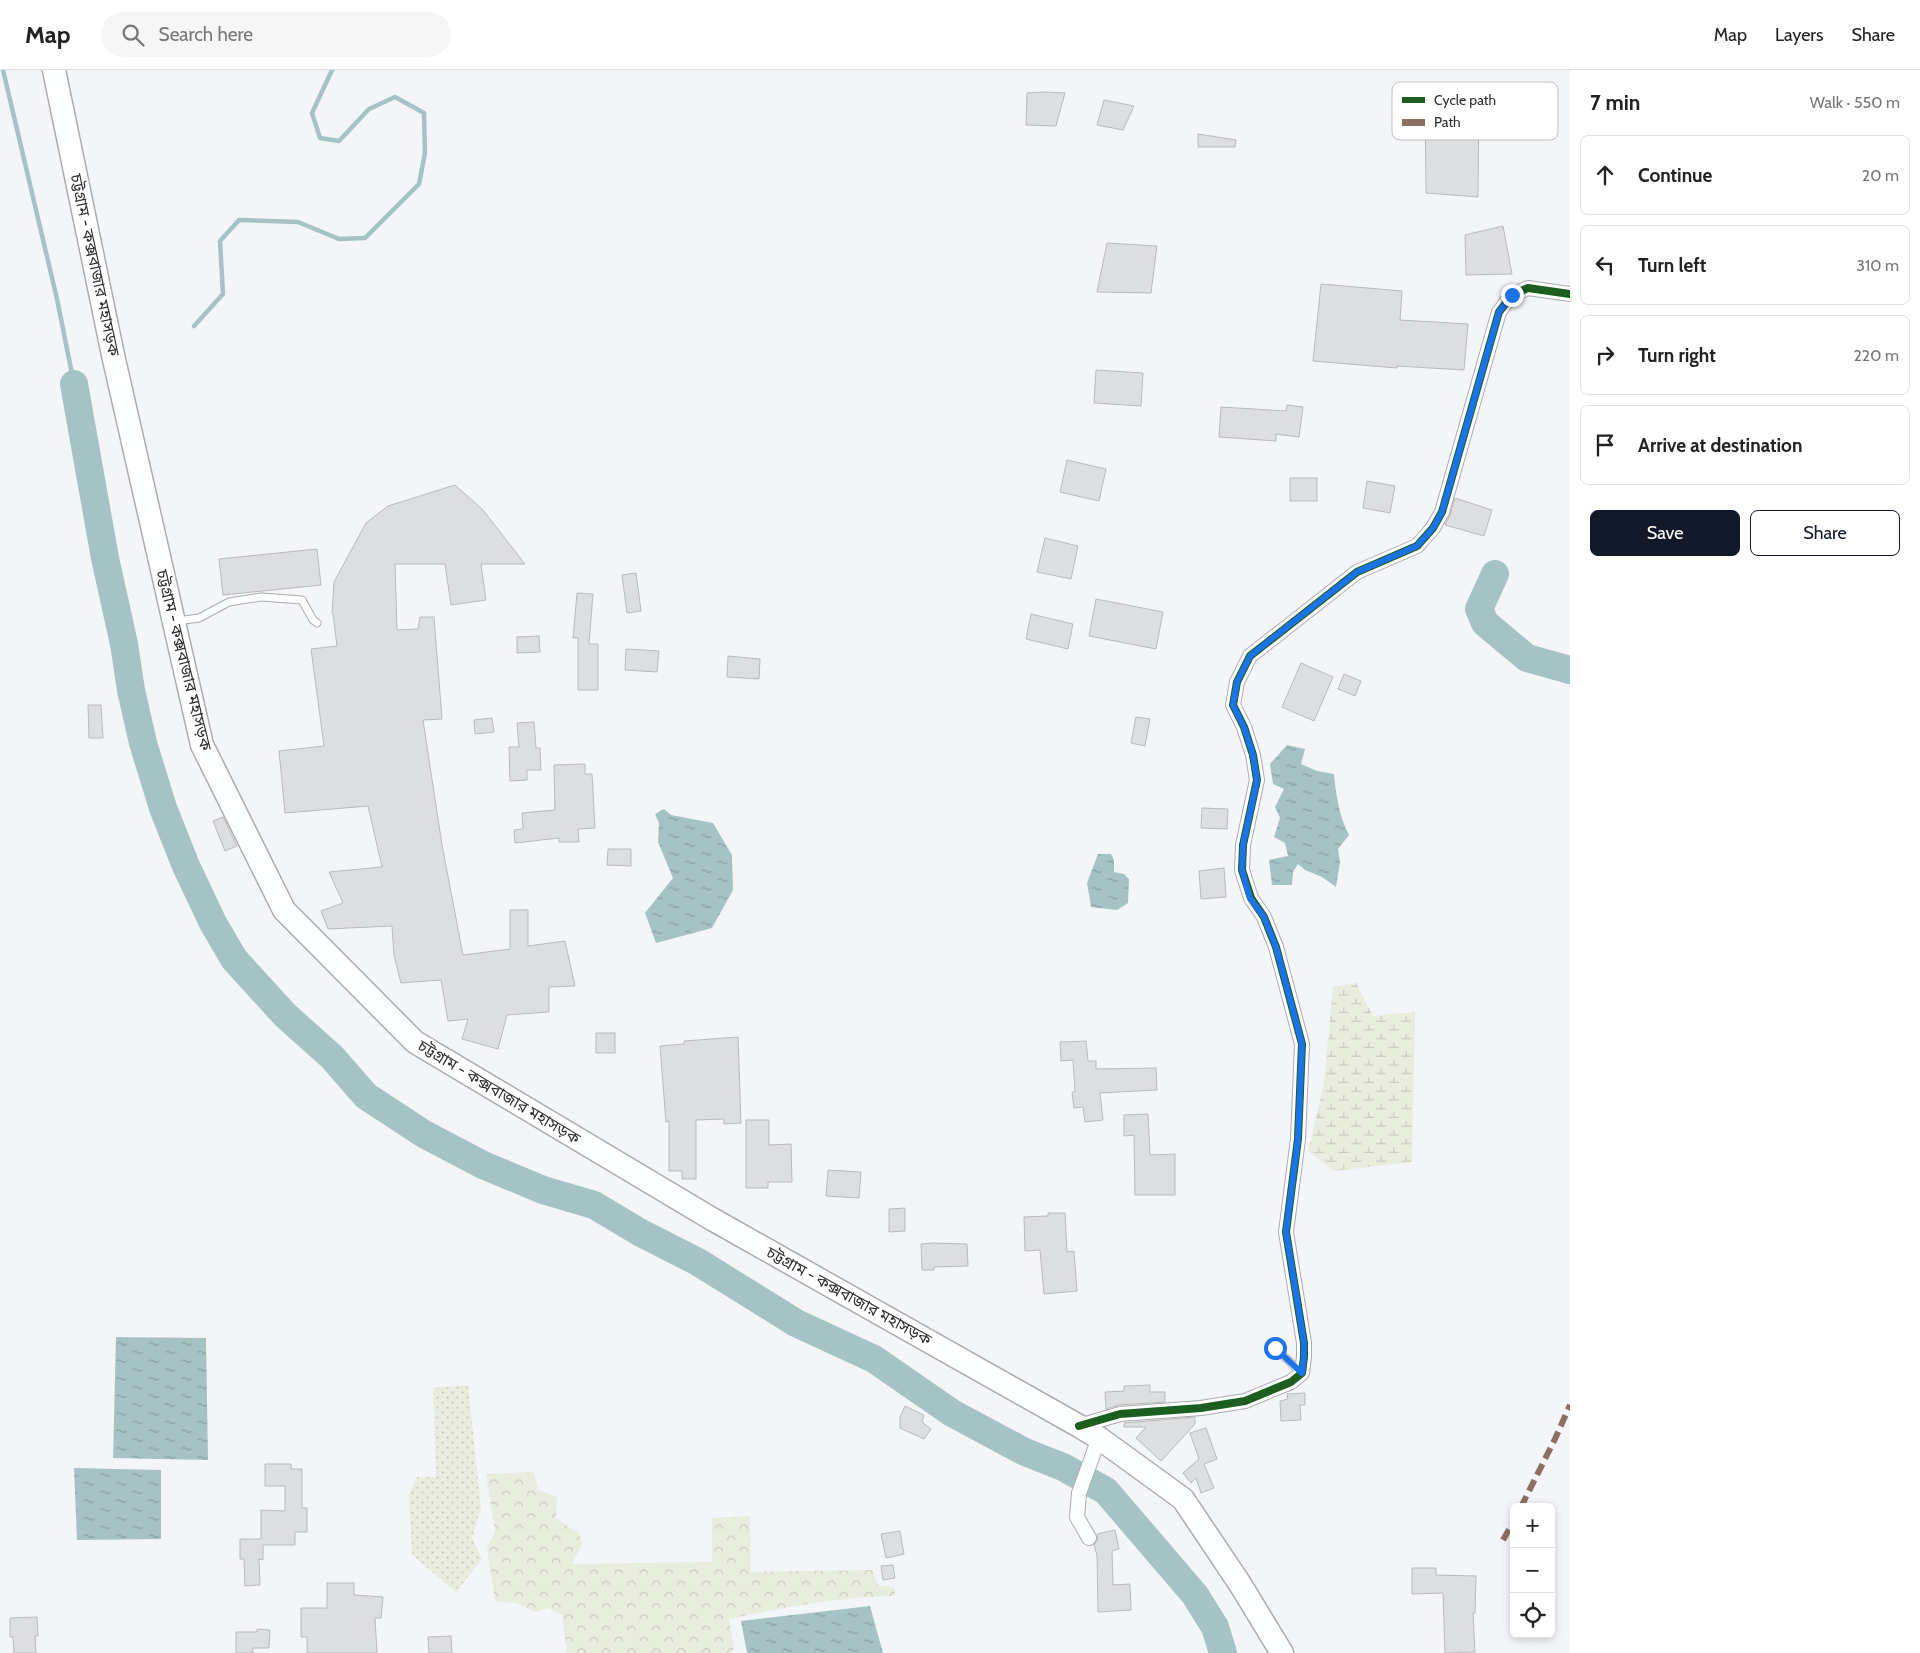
<!DOCTYPE html>
<html lang="en">
<head>
<meta charset="utf-8">
<style>
	:root { --surface:#fff; --page:#f6f6f6; --text:#222; --muted:#767676; --line:#e0e0e0; --accent:#111827 }
	body { margin:0; font-family:Cabin,"Noto Sans Bengali",sans-serif; background:var(--page); color:var(--text) }
	.controls { position:absolute; right:15px; bottom:15px; display:grid; overflow:hidden; border-radius:8px; box-shadow:0 2px 8px #0003 }
	.controls button { width:45px; height:45px; display:grid; place-items:center; padding:0; border:0; border-bottom:1px solid var(--line); background:var(--surface); color:var(--text); font:25px sans-serif }
	.stop { position:absolute; width:15px; height:15px; margin:-11px; border:4px solid #1a73e8; border-radius:50%; background:#fff }
	.stop.end { background:#1a73e8; border-color:#fff; box-shadow:0 1px 5px #0008 }
	.list { margin:0; padding:0; list-style:none }
	h2 { display:flex; justify-content:space-between; align-items:center; height:65px; margin:0; padding:0 20px; font-size:21px }
	h2 small { font-size:16px; font-weight:400; color:var(--muted) }
	.list li { display:grid; grid-template-columns:32px 1fr auto; gap:15px; align-items:center; box-sizing:border-box; height:80px; margin:0 10px 10px; padding:0 10px; border:1px solid var(--line); border-radius:8px }
	.list b { display:block; font-size:19px; white-space:nowrap }
	.list em { font-size:16px; font-style:normal; color:var(--muted) }
	.actions { display:flex; gap:10px; padding:15px 20px }
	.actions a { flex:1; padding:11px 0; border:1px solid var(--accent); border-radius:8px; text-align:center; font-size:18px; color:var(--accent) }
	.actions .main { background:var(--accent); color:#fff }
	.icon { flex:none; width:28px; height:28px; fill:none; stroke:currentColor; stroke-width:2; stroke-linecap:round; stroke-linejoin:round }
	.map { position:relative; flex:none; width:1570px; height:1583px; overflow:hidden }
	header { display:flex; align-items:center; gap:30px; box-sizing:border-box; height:70px; padding:0 25px; background:var(--surface); border-bottom:1px solid var(--line) }
	header strong { font-size:24px }
	nav { display:flex; gap:28px; margin-inline-start:auto; font-size:18px }
	.search { width:350px; height:45px; background:var(--page); display:flex; align-items:center; gap:12px; box-sizing:border-box; padding:0 18px; border-radius:28px; color:var(--muted); font-size:19px }
	main { display:flex }
	aside { flex:1; background:var(--surface) }
	.map>svg:first-child { display:block }
	.grass { fill:url(#grass-dots) }
	.forest { fill:url(#forest-crowns) }
	.wetland { fill:url(#wetland-marsh) }
	.water { fill:url(#water-ripples) }
	.lines { fill:none; stroke-linecap:round; stroke-linejoin:round }
	.stream { stroke:#a5c3c4; stroke-width:4.5 }
	.river { stroke:#a5c3c4; stroke-width:28 }
	.building { fill:#dddee0; stroke:#b9babc }
	.service-casing { stroke:#abacae; stroke-width:9 }
	.minor-casing { stroke:#abacae; stroke-width:16 }
	.trunk-casing { stroke:#abacae; stroke-width:25 }
	.service { stroke:#fdfefe; stroke-width:7 }
	.minor { stroke:#fdfefe; stroke-width:14 }
	.trunk { stroke:#fdfefe; stroke-width:22 }
	.quiet { stroke:#8d6e63; stroke-width:6; stroke-dasharray:12 6; stroke-linecap:butt }
	.cycleway-casing { stroke:#fff; stroke-width:11 }
	.cycleway { stroke:#1b5e20; stroke-width:8 }
	.route { stroke:#1a73e8; stroke-width:6 }
	.labels { text-anchor:middle; dominant-baseline:central; stroke-width:4; stroke-linejoin:round; paint-order:stroke }
	.street-label { font-size:16px; fill:#2b2c2d; stroke:#fff }
	.key { fill:#fff; stroke:#bfc0c0; stroke-width:1 }
	.key-label { font-size:14px; fill:#2b2c2d }
</style>
</head>
<body>
<header>
<strong>Map</strong>
<div class="search"><svg class="icon" aria-label="search" viewBox="0 0 24 24"><circle cx="10" cy="10" r="6"/><path d="M15 15l6 6"/></svg>Search here</div>
<nav><a>Map</a><a>Layers</a><a>Share</a></nav>
</header>
<main>
<div class="map">
<svg width="1570" height="1583" viewBox="0 0 1570 1583">
	<defs>
		<pattern id="grass-dots" width="8" height="8" patternUnits="userSpaceOnUse" patternTransform="scale(1.25)"><rect width="8" height="8" fill="#e9eddd"/><path d="M2 2h.1M6 6h.1" fill="none" stroke="#c8cbbe" stroke-width="1.8" stroke-linecap="round"/></pattern>
		<pattern id="forest-crowns" width="20" height="18" patternUnits="userSpaceOnUse" patternTransform="scale(1.25)"><rect width="20" height="18" fill="#e9eddd"/><path d="M2 6a3 3 0 1 1 6 0M12 15a3 3 0 1 1 6 0" fill="none" stroke="#c8cbbe"/></pattern>
		<pattern id="wetland-marsh" width="20" height="14" patternUnits="userSpaceOnUse" patternTransform="scale(1.25)"><rect width="20" height="14" fill="#e9eddd"/><path d="M1 5h8M5 5V1M11 12h8M15 12V8" fill="none" stroke="#c8cbbe"/></pattern>
		<pattern id="water-ripples" width="26" height="14" patternUnits="userSpaceOnUse" patternTransform="scale(1.25)"><rect width="26" height="14" fill="#a5c3c4"/><path d="M2 4q2-2 4 0t4 0M15 11q2-2 4 0t4 0" fill="none" stroke="#879fa0"/></pattern>
	</defs>
	<rect width="100%" height="100%" fill="#f3f5f8"/>
	<path class="grass" d="M468 1315 481 1438 472 1468 482 1489 456 1522 412 1485 409 1425 417 1407H436L433 1318Z"/>
	<path class="forest" d="M534 1402 538 1420 557 1427 556 1448 579 1464 582 1474 572 1494 712 1492V1448L750 1446 751 1502 872 1500 878 1515 895 1518V1526C840 1527 783 1537 729 1549L734 1578 732 1583H567L562 1545 548 1538 535 1542 516 1533 495 1531 487 1478 495 1461 486 1404Z"/>
	<path class="wetland" d="M1356 913 1373 946 1415 942 1412 1092 1334 1101 1308 1081 1324 1013 1333 917Z"/>
	<g class="water">
		<path d="M1531 578 1570 596V609L1525 595Z"/>
		<path d="M1287 675 1305 679 1301 694 1317 701 1334 704C1336 725 1339 746 1349 765L1338 779 1340 792 1336 817 1322 807 1305 800 1298 794 1293 802 1292 815H1272L1269 790 1288 786 1285 773 1274 767 1280 748 1275 737 1284 719 1273 714 1270 694Z"/>
		<path d="M664 739 671 745 713 753 732 785 733 820 712 858 656 873 645 843 673 808 658 772 659 753 655 744Z"/>
		<path d="M1098 784H1111L1114 790V802L1124 804 1129 809 1128 833 1117 840 1091 837 1087 813Z"/>
		<path d="M116 1267 206 1268 208 1390 113 1388Z"/>
		<path d="M74 1398 161 1400V1469L77 1470Z"/>
		<path d="M870 1536 883 1583H747L741 1551Z"/>
	</g>
	<g class="lines">
		<g class="stream">
			<path d="M3 0 57 229 74 314"/>
			<path d="M194 256 223 224 220 171 239 150 298 152 339 169 365 168 419 114 425 83 424 43 395 27 369 39 339 71 320 68 312 43 332 0"/>
		</g>
		<g class="river">
			<path d="M74 314 105 488 124 574 131 620 143 673 163 738 186 796 213 853 234 889 285 945 332 987 366 1026 424 1064 483 1095 543 1120 594 1135 641 1163 698 1192 796 1253 874 1289 952 1343 1025 1382 1063 1397 1106 1421 1195 1525 1215 1557 1223 1583"/>
			<path d="M1495 504 1479 539 1485 553 1527 588 1570 600"/>
		</g>
	</g>
	<g class="building">
		<path d="M1045 22 1065 23 1056 56 1026 55 1027 23Z"/>
		<path d="M1425 26 1479 29 1478 127 1426 123Z"/>
		<path d="M1104 30 1134 36 1123 60 1097 55Z"/>
		<path d="M1198 64 1236 70 1235 77H1198Z"/>
		<path d="M1503 156 1512 204 1466 205 1465 165Z"/>
		<path d="M1107 173 1157 176 1151 223 1097 222Z"/>
		<path d="M1321 214 1402 221 1400 250 1468 254 1464 300 1397 296V298L1313 291Z"/>
		<path d="M1096 300 1143 303 1141 336 1094 333Z"/>
		<path d="M1287 335 1303 337 1299 367 1276 364V371L1219 367 1221 337 1286 341Z"/>
		<path d="M1067 390 1106 399 1099 431 1060 422Z"/>
		<rect x="1290" y="408" width="27" height="23"/>
		<path d="M1367 411 1395 416 1390 443 1363 438Z"/>
		<path d="M455 415 483 440 525 494H481L486 530 451 535 445 494H395L397 560 418 559 420 547H434L442 649 423 650 442 775 463 885 510 879V840H528V876L565 871 575 916 549 917V942L507 945 498 979 462 969 468 949 448 951 441 910 401 913 394 885 392 856 328 859 321 841 343 833 329 802 382 797 368 736 285 743 279 681 324 676 311 579 337 576 333 544H332L334 512 366 453 388 436Z"/>
		<path d="M1455 428 1492 440 1484 466 1445 455 1450 445Z"/>
		<path d="M1045 468 1078 476 1071 509 1037 502Z"/>
		<path d="M317 479 321 515 223 525 219 489Z"/>
		<path d="M636 503 641 541 627 543 622 505Z"/>
		<path d="M577 523 593 524 589 574H598V620H578V568H573Z"/>
		<path d="M1096 529 1163 542 1156 579 1089 566Z"/>
		<path d="M1031 544 1073 554 1068 579 1026 569Z"/>
		<path d="M539 566 540 582 517 583V567Z"/>
		<path d="M626 579 659 581 657 602 625 600Z"/>
		<path d="M728 586 760 589 759 609 727 607Z"/>
		<path d="M1301 593 1333 607 1314 651 1282 637Z"/>
		<path d="M1344 604 1361 611 1355 626 1338 619Z"/>
		<path d="M88 635H101L103 668H89Z"/>
		<path d="M1136 647 1150 649 1145 676 1131 673Z"/>
		<path d="M492 648 494 662 475 664 474 650Z"/>
		<path d="M534 652 536 678H540L541 700H527V710L510 711 509 677H519L517 653Z"/>
		<path d="M585 694V704H592L595 758 578 759 579 772H559V768L515 773 514 760 523 759 522 743 555 740 554 695Z"/>
		<path d="M1202 738 1228 739 1227 759 1201 758Z"/>
		<path d="M223 747 237 776 225 781 213 751Z"/>
		<path d="M608 779H631V796L607 795Z"/>
		<path d="M1224 798 1226 827 1201 829 1199 801Z"/>
		<rect x="596" y="963" width="19" height="20"/>
		<path d="M738 967 741 1053 724 1054V1049L696 1050V1109H682V1101H669V1051L666 1052 660 976 684 974V971Z"/>
		<path d="M1086 971 1088 991H1096V999L1156 998 1157 1020 1100 1023 1103 1050 1085 1052 1083 1037 1074 1038 1072 1022H1075L1073 990 1061 991 1060 972Z"/>
		<path d="M1148 1044 1150 1085 1175 1084V1125H1135L1134 1065 1124 1066V1045Z"/>
		<path d="M746 1050H769V1075L791 1074 792 1112H768V1118H746Z"/>
		<path d="M828 1100 861 1102 859 1128 826 1126Z"/>
		<path d="M905 1138V1161L889 1162V1139Z"/>
		<path d="M1048 1143H1065L1067 1182 1074 1181 1077 1221 1044 1224 1040 1180 1025 1181 1024 1147 1048 1146Z"/>
		<path d="M933 1173 967 1174 968 1196 934 1197V1200H922L921 1174Z"/>
		<path d="M1150 1315V1322H1165V1332L1119 1335 1106 1339 1105 1322 1124 1321V1316Z"/>
		<path d="M1305 1323V1335H1300L1301 1350 1281 1351 1280 1331 1288 1329 1287 1324Z"/>
		<path d="M905 1336 924 1345 922 1352 931 1359 924 1369 900 1358V1347Z"/>
		<path d="M1195 1347V1354L1161 1391 1136 1368 1146 1357H1124V1353Z"/>
		<path d="M1206 1358 1217 1389 1204 1394 1214 1418 1201 1423 1196 1408 1191 1413 1183 1403 1199 1389 1190 1363Z"/>
		<path d="M265 1394H291V1399H302V1438H307V1462H295V1475H263V1490L259 1489 260 1515 245 1516 244 1489H240V1469H261V1440L285 1441V1416H265Z"/>
		<path d="M1115 1460 1119 1479 1112 1481 1113 1515 1130 1514 1131 1540 1098 1542 1097 1485 1094 1475 1098 1469 1097 1464Z"/>
		<path d="M900 1461 904 1484 886 1488 881 1464Z"/>
		<path d="M893 1495 895 1508 883 1510 881 1496Z"/>
		<path d="M1412 1498H1436V1505L1476 1506 1475 1543H1473L1475 1582 1445 1583 1443 1523 1412 1524Z"/>
		<path d="M327 1513H354V1525L383 1527 381 1548H375L377 1583H307V1567H301V1538H327Z"/>
		<path d="M37 1547 38 1566H35L36 1583H14L13 1567H10V1548Z"/>
		<path d="M257 1559 270 1560 269 1578H253V1583H236V1562H257Z"/>
		<path d="M451 1566 452 1583H429L428 1567Z"/>
	</g>
	<g class="lines">
		<g class="service-casing">
			<g id="service">
				<path d="M177 551 199 548 229 532 261 527 302 530 313 550 317 553"/>
				<path d="M1275 1278 1302 1303"/>
			</g>
		</g>
		<g class="minor-casing">
			<g id="minor">
				<path d="M1079 1356 1120 1344 1201 1338 1245 1331 1291 1312 1302 1303 1304 1287V1273L1286 1162 1298 1069 1302 974 1276 877 1264 847 1251 828 1242 800 1243 775 1257 710 1253 685 1244 657 1233 635 1237 612 1250 586 1357 502 1417 476 1433 458 1442 442 1499 242 1512 225 1528 218 1570 224"/>
				<path d="M1089 1468 1077 1447 1079 1423 1099 1368"/>
			</g>
		</g>
		<g class="trunk-casing">
			<path id="trunk" d="M54 0 113 285 202 675 284 840 415 972 712 1149 1079 1356 1099 1368 1183 1429 1240 1514 1282 1583"/>
		</g>
		<use href="#service" class="service"/>
		<use href="#minor" class="minor"/>
		<use href="#trunk" class="trunk"/>
		<g class="quiet">
			<path d="M1521 1437 1555 1369 1570 1335"/>
			<path d="M1503 1470 1514 1451"/>
		</g>
		<g class="cycleway-casing">
			<path id="cycleway" d="M1079 1356 1120 1344 1201 1338 1245 1331 1291 1312 1302 1303 1304 1287V1273L1286 1162 1298 1069 1302 974 1276 877 1264 847 1251 828 1242 800 1243 775 1257 710 1253 685 1244 657 1233 635 1237 612 1250 586 1357 502 1417 476 1433 458 1442 442 1499 242 1512 225 1528 218 1570 224"/>
		</g>
		<use href="#cycleway" class="cycleway"/>
	</g>
	<g class="lines">
		<path class="route" d="M1275 1278 1302 1303 1304 1287V1273L1286 1162 1298 1069 1302 974 1276 877 1264 847 1250 828 1242 800 1243 775 1257 710 1253 685 1244 657 1233 635 1237 612 1250 586 1357 502 1417 476 1433 458 1442 442 1499 242 1512 225"/>
	</g>
	<g class="labels">
		<g class="street-label">
			<text transform="translate(95 195) rotate(78)">চট্টগ্রাম - কক্সবাজার মহাসড়ক</text>
			<text transform="translate(184 590) rotate(76)">চট্টগ্রাম - কক্সবাজার মহাসড়ক</text>
			<text transform="translate(499 1022) rotate(31)">চট্টগ্রাম - কক্সবাজার মহাসড়ক</text>
			<text transform="translate(849 1226) rotate(29)">চট্টগ্রাম - কক্সবাজার মহাসড়ক</text>
		</g>
	</g>
	<rect x="1392" y="12" width="166" height="58" rx="8" class="key"/>
	<rect x="1402" y="27" width="23" height="6" fill="#1b5e20"/>
	<rect x="1402" y="49" width="23" height="7" fill="#8d6e63"/>
	<g class="key-label">
		<text x="1434" y="35">Cycle path</text>
		<text x="1434" y="57">Path</text>
	</g>
</svg>
<div class="controls">
<button>+</button>
<button>−</button>
<button><svg class="icon" aria-label="locate" viewBox="0 0 24 24"><circle cx="12" cy="12" r="6"/><path d="M12 2v4M12 18v4M2 12h4M18 12h4"/></svg></button>
</div>
<div class="stop" style="left:1275px;top:1278px"></div>
<div class="stop end" style="left:1512px;top:225px"></div>
</div>
<aside>
<h2>7 min<small>Walk · 550 m</small></h2>
<ul class="list">
<li><svg class="icon" aria-label="ahead" viewBox="0 0 24 24"><path d="M12 20V5M6 11l6-6 6 6"/></svg><div><b>Continue</b></div><em>20 m</em></li>
<li><svg class="icon" aria-label="left" viewBox="0 0 24 24"><path d="M17 20v-9H6M10 6l-5 5 5 5"/></svg><div><b>Turn left</b></div><em>310 m</em></li>
<li><svg class="icon" aria-label="right" viewBox="0 0 24 24"><path d="M7 20v-9h11M14 6l5 5-5 5"/></svg><div><b>Turn right</b></div><em>220 m</em></li>
<li><svg class="icon" aria-label="arrive" viewBox="0 0 24 24"><path d="M6 21V4h12l-3 4 3 4H6"/></svg><div><b>Arrive at destination</b></div></li>
</ul>
<div class="actions"><a class="main">Save</a><a>Share</a></div>
</aside>
</main>
</body>
</html>
